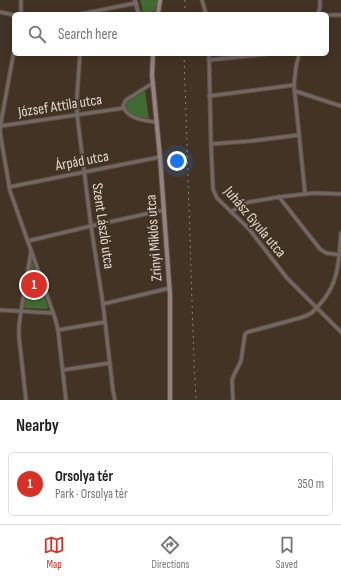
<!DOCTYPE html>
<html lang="en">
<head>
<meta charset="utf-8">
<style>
	:root { --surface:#fff; --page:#f2f2f2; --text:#222; --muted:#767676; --line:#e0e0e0; --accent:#d93025 }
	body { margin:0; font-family:"Sofia Sans Condensed",sans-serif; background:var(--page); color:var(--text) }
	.you { position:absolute; left:177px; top:161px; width:14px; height:14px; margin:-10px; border:3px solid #fff; border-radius:50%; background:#1a73e8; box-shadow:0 0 0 6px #1a73e833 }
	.badge { display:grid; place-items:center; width:26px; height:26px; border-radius:50%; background:var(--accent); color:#fff; font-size:13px; font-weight:700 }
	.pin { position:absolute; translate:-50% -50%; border:2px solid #fff; box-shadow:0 1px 4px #0006 }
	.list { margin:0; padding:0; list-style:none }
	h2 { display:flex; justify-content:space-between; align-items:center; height:52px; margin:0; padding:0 16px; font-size:17px }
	h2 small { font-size:13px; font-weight:400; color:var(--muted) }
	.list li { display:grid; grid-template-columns:26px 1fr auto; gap:12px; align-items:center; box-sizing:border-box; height:64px; margin:0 8px 8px; padding:0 8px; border:1px solid var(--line); border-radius:6px }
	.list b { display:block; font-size:15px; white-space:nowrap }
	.list p { margin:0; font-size:13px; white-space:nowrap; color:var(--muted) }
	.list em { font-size:13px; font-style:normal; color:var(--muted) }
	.icon { flex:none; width:22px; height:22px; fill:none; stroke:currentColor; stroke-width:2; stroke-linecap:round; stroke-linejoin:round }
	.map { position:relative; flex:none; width:341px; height:400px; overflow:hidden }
	.search { position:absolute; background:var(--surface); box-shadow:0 2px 10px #0003; left:12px; right:12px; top:12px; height:44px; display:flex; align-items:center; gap:10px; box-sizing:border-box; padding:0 14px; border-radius:6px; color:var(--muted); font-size:15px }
	.sheet { height:124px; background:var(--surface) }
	nav { display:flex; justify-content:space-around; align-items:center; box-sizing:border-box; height:56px; border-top:1px solid var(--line); background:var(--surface); font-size:11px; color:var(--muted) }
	nav a { display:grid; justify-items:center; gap:2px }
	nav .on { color:var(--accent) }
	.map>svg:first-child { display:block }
	.green { fill:#406b32 }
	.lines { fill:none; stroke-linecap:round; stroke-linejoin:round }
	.minor-casing { stroke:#5f5042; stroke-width:5 }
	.tertiary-casing { stroke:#5f5042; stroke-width:5.5 }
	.secondary-casing { stroke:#5f5042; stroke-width:6 }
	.minor { stroke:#736766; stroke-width:3 }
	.tertiary { stroke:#736766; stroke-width:3.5 }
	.secondary { stroke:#948281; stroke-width:4 }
	.rail { stroke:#908377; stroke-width:1; stroke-dasharray:2 4; stroke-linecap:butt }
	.labels { text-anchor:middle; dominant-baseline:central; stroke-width:3.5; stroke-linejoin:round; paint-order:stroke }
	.street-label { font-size:15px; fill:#e1d6cd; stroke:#433324 }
</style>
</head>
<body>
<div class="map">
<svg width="341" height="400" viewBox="0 0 341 400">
	<rect width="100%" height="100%" fill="#433324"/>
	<g class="green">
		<path d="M140 0H157C157 5 157 9 154 12H143Z"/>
		<path d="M145 91 149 119C140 117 117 114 129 100Z"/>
		<path d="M30 261 32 262 48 307 47 309 24 308Z"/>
	</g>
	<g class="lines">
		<g class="minor-casing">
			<g id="minor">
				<path d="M202 0 206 14"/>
				<path d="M0 12 14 15"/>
				<path d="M21 14V0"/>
				<path d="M81 14 136 3"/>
				<path d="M318 14 320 7V0"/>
				<path d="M327 15H341"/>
				<path d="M14 51 1 122 0 131 2 144 10 191 55 318 58 330 66 400"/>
				<path d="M80 54 77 96V114L91 226 103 304 113 391 115 400"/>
				<path d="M209 54 211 144 213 189 217 198 249 229 287 278 341 332"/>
				<path d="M299 54 296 67 294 85 305 193"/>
				<path d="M209 60 267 54"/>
				<path d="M153 83 126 100 123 106C127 119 146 121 157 122"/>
				<path d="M295 91 341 106"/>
				<path d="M209 96 294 85"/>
				<path d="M0 126 124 108"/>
				<path d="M211 144 251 141 299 135"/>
				<path d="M9 187 160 157"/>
				<path d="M279 197 320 249 326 253 341 255"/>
				<path d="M231 212 240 206 249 202 279 197 314 193 341 194"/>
				<path d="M28 241 91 226 164 210"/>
				<path d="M103 304 170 288"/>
				<path d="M0 310 53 313"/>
				<path d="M58 330 105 322"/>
				<path d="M63 370 110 363"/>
				<path d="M26 400 19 337V326L21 311 31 252"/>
				<path d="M233 400 232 380 234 375 241 361 245 334 248 332 300 318C310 315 314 312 320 304 339 284 339 259 341 233"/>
			</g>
		</g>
		<g class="tertiary-casing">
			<path id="tertiary" d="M135 0 138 12 141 14"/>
		</g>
		<g class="secondary-casing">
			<g id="secondary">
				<path d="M158 14 160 0"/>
				<path d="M153 54 152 75 160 157 170 295V400"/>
			</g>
		</g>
		<use href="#minor" class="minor"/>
		<use href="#tertiary" class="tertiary"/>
		<use href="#secondary" class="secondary"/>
		<g class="rail">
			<path d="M185 0V14"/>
			<path d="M184 54 194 363 196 400"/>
		</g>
	</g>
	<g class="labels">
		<g class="street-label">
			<text transform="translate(60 106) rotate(-9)">József Attila utca</text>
			<text transform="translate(82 161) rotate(-11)">Árpád utca</text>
			<text transform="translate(255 222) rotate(50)">Juhász Gyula utca</text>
			<text transform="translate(103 226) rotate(82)">Szent László utca</text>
			<text transform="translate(154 238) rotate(-94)">Zrínyi Miklós utca</text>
		</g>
	</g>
</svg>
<div class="you"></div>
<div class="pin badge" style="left:34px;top:285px">1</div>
<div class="search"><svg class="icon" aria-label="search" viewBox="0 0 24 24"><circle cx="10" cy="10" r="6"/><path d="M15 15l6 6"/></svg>Search here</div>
</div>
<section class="sheet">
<h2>Nearby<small></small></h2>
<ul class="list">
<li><span class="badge">1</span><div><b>Orsolya tér</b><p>Park · Orsolya tér</p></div><em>350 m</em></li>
</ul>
</section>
<nav>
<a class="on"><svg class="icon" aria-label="map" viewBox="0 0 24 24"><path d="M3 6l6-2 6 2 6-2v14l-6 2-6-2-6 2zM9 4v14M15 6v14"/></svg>Map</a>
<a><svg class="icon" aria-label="directions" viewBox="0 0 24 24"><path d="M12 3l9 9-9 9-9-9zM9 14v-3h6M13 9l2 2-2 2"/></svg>Directions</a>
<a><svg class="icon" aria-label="saved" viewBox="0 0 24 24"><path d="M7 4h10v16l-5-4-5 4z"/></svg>Saved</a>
</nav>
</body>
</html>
